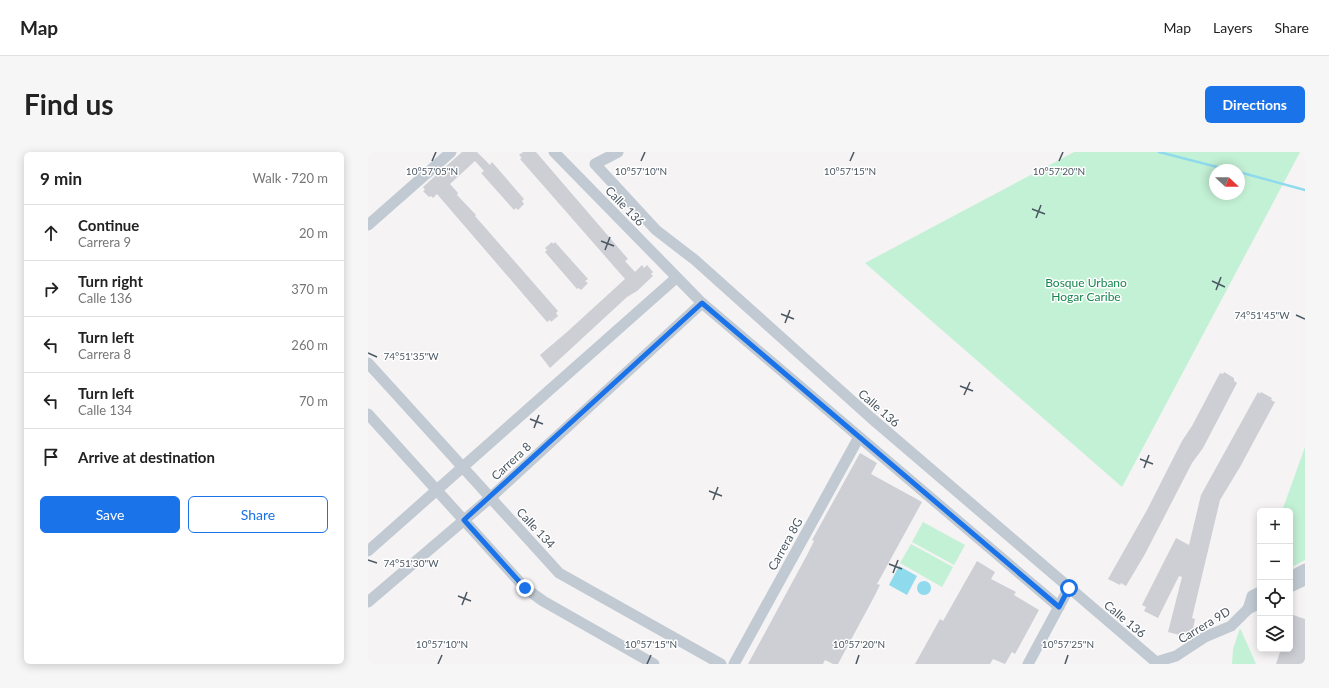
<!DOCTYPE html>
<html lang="en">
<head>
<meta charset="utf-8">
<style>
	:root { --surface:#fff; --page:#f6f6f6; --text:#222; --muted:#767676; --line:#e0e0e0; --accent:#1a73e8 }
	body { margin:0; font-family:Lato,sans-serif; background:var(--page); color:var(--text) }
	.controls { position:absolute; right:12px; bottom:12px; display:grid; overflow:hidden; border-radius:6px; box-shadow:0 2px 10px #0003 }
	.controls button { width:36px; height:36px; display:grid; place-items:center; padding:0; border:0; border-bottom:1px solid var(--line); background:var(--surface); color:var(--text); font:20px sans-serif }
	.compass { position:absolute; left:841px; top:12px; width:36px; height:36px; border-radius:50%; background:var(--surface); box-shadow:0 2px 10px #0003; rotate:112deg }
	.stop { position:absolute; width:12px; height:12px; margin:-9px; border:3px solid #1a73e8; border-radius:50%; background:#fff }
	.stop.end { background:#1a73e8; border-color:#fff; box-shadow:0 1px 4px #0008 }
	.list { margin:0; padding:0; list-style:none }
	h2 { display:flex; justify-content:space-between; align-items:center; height:52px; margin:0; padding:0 16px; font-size:17px }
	h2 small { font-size:13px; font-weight:400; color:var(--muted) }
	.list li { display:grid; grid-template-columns:26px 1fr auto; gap:12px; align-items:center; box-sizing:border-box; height:56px; padding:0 16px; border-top:1px solid var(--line) }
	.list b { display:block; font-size:15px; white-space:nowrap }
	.list p { margin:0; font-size:13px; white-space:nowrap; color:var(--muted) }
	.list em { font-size:13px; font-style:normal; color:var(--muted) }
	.actions { display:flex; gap:8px; padding:12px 16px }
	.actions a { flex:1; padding:9px 0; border:1px solid var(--accent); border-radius:6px; text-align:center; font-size:14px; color:var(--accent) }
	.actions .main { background:var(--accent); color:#fff }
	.icon { flex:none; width:22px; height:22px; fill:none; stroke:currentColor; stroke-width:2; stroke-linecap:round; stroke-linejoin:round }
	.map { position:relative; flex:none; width:937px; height:512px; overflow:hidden; border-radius:6px }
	header { display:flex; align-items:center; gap:24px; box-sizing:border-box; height:56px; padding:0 20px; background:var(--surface); border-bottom:1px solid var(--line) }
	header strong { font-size:19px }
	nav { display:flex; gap:22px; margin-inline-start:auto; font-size:14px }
	.intro { display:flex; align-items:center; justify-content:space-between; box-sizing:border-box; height:96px; padding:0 24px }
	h1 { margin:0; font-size:28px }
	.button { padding:10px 18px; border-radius:6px; background:var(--accent); color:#fff; font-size:14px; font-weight:700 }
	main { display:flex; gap:24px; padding:0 24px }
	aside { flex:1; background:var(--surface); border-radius:6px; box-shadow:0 2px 10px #0003 }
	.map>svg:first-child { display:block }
	.green { fill:#c3f1d5; fill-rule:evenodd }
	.water { fill:#90daee }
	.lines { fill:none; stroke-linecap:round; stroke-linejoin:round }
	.stream { stroke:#90daee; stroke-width:2.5 }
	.building { fill:#cdcfd5 }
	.minor { stroke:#c1cad2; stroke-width:11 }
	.route { stroke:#1a73e8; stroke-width:5 }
	.ticks { fill:none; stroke:#4a5661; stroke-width:1.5 }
	.labels { text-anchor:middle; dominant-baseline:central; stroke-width:3; stroke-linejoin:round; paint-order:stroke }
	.street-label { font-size:12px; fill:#4a5661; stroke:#fff }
	.park-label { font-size:12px; fill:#17864f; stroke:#fff }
	.ticks-label { font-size:10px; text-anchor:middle; fill:#4a5661; stroke:#fff; stroke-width:3; stroke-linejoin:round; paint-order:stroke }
</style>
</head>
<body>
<header>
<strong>Map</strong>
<nav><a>Map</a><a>Layers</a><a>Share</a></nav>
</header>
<div class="intro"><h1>Find us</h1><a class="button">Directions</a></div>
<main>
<aside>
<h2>9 min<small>Walk · 720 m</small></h2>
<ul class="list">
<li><svg class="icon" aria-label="ahead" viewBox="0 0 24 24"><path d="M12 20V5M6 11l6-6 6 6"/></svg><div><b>Continue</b><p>Carrera 9</p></div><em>20 m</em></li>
<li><svg class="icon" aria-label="right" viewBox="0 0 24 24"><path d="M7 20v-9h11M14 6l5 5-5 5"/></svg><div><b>Turn right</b><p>Calle 136</p></div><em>370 m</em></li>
<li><svg class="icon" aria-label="left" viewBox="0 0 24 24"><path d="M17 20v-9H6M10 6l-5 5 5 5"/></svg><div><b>Turn left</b><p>Carrera 8</p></div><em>260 m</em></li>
<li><svg class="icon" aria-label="left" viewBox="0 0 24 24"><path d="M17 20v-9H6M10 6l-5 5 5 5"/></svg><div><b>Turn left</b><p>Calle 134</p></div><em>70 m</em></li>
<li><svg class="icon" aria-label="arrive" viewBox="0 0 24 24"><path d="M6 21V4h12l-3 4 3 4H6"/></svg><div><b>Arrive at destination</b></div></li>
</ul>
<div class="actions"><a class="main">Save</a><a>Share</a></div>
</aside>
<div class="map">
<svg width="937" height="512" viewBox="0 0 937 512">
	<rect width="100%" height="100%" fill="#f5f3f3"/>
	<g class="green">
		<path d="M706 0H932L754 335 497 111ZM847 18H871V42H847Z"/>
		<path d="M937 295V408L922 416V359H914Z"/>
		<path d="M555 370 597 393 586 413 544 390Z"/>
		<path d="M543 392 585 415 574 435 532 411Z"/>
		<path d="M872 476 888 512H864L865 497Z"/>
	</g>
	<g class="water">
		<path d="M531 414 549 424 539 443 521 433Z"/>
		<circle cx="556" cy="436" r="7"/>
	</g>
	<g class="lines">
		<g class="stream">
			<path d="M791 0 861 18"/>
			<path d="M871 20 937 38"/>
		</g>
	</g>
	<g class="building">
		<path d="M94 0H109L122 13 124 10 156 47 154 49 156 52 150 58 148 56 146 58 113 21 116 19 107 9 82 32 90 41 89 43 108 63 107 64 190 159 188 161 190 164 183 170 182 168 179 170 69 42 65 46 63 44 61 45 55 39 57 38 55 35Z"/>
		<path d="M155 0H168L260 107 257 109 267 120 274 113 276 116 279 113 285 120 283 122 285 124 269 139 259 145 182 216 172 203 199 180 257 127 152 7 154 6 151 3Z"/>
		<path d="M184 90 185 92 187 90 220 127 217 129 220 131 213 138 211 136 209 137 177 100 179 98 177 96Z"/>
		<path d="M856 220 866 226V229L869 231 835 296 824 311 777 402 758 434 753 431 752 433 740 427 779 358 814 289 824 274 852 221 855 222Z"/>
		<path d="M890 240 892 242 893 240 904 246 903 248 907 250 872 315 852 348 824 466 827 467 824 482 820 481 819 485 800 480 814 425 811 424 790 466 776 459 778 455 774 453 808 386 821 393 833 343Z"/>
		<path d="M492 301 509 311 503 322 554 350 509 432 512 433 506 445 470 512H465L457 508 455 512H380L439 403 446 389 444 388Z"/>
		<path d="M609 409 627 420 623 427 648 440 646 443 671 458 647 502 644 500 637 512 625 507 622 512H547L572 467 575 469Z"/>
		<path d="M925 463 937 467V512H908L913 497H922V472Z"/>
	</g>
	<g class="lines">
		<g class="minor">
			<path d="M186 0 334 151 691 455"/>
			<path d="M250 0 227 12 288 78 327 108 502 265 788 510 808 504 837 485 863 474 880 457 892 451"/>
			<path d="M0 73 83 0"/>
			<path d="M0 211 191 421 353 512"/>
			<path d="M0 262 157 436 175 449 286 512"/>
			<path d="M0 399 308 126"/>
			<path d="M922 425 937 417"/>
			<path d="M922 435 937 428"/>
			<path d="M0 450 122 346 334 151"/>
			<path d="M880 457 884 444 892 440"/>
			<path d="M366 512 491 285"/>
			<path d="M660 512 701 436"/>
		</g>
	</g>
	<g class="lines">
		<path class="route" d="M157 436 96 368 334 151 691 455 701 436"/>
	</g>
	<path class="ticks" d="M64 9 68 0M273 9 277 0M482 9 486 0M691 9 695 0M664 57 677 62M668 66 673 53M233 89 246 94M237 98 242 85M844 129 857 135M848 138 853 125M413 162 426 167M928 163 937 167M417 171 422 158M0 201 9 205M592 234 605 239M596 243 602 230M162 267 175 272M166 276 171 263M772 307 785 312M776 316 781 303M341 339 354 344M345 348 350 335M0 408 9 411M521 412 534 417M525 421 530 408M90 444 103 449M94 453 99 440M70 512 74 503M279 512 283 503M488 512 491 503M697 512 700 503"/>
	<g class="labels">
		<g class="street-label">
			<text transform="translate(257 54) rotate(46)">Calle 136</text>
			<text transform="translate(511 256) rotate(41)">Calle 136</text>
			<text transform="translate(143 309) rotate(-43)">Carrera 8</text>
			<text transform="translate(168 376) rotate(47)">Calle 134</text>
			<text transform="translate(417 392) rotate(-61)">Carrera 8G</text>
			<text transform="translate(757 467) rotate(40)">Calle 136</text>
			<text transform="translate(836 473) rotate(-31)">Carrera 9D</text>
		</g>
		<g class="park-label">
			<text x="718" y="130">Bosque Urbano<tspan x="718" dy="14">Hogar Caribe</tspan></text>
		</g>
	</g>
	<g class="ticks-label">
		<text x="273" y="23">10°57'10"N</text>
		<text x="482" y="23">10°57'15"N</text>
		<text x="691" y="23">10°57'20"N</text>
		<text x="64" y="23">10°57'05"N</text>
		<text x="894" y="167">74°51'45"W</text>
		<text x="43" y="208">74°51'35"W</text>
		<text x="43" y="415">74°51'30"W</text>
		<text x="74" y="496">10°57'10"N</text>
		<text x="283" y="496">10°57'15"N</text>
		<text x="491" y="496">10°57'20"N</text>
		<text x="700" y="496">10°57'25"N</text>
	</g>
</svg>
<div class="controls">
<button>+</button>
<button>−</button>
<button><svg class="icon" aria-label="locate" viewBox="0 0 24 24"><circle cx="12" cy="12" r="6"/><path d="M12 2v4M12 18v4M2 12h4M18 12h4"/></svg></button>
<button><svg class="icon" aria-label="layers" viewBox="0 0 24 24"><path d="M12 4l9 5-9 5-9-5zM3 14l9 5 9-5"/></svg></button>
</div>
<svg class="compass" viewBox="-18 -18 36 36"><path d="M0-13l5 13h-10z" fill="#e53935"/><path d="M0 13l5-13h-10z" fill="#767676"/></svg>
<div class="stop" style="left:701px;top:436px"></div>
<div class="stop end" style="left:157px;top:436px"></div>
</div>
</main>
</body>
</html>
